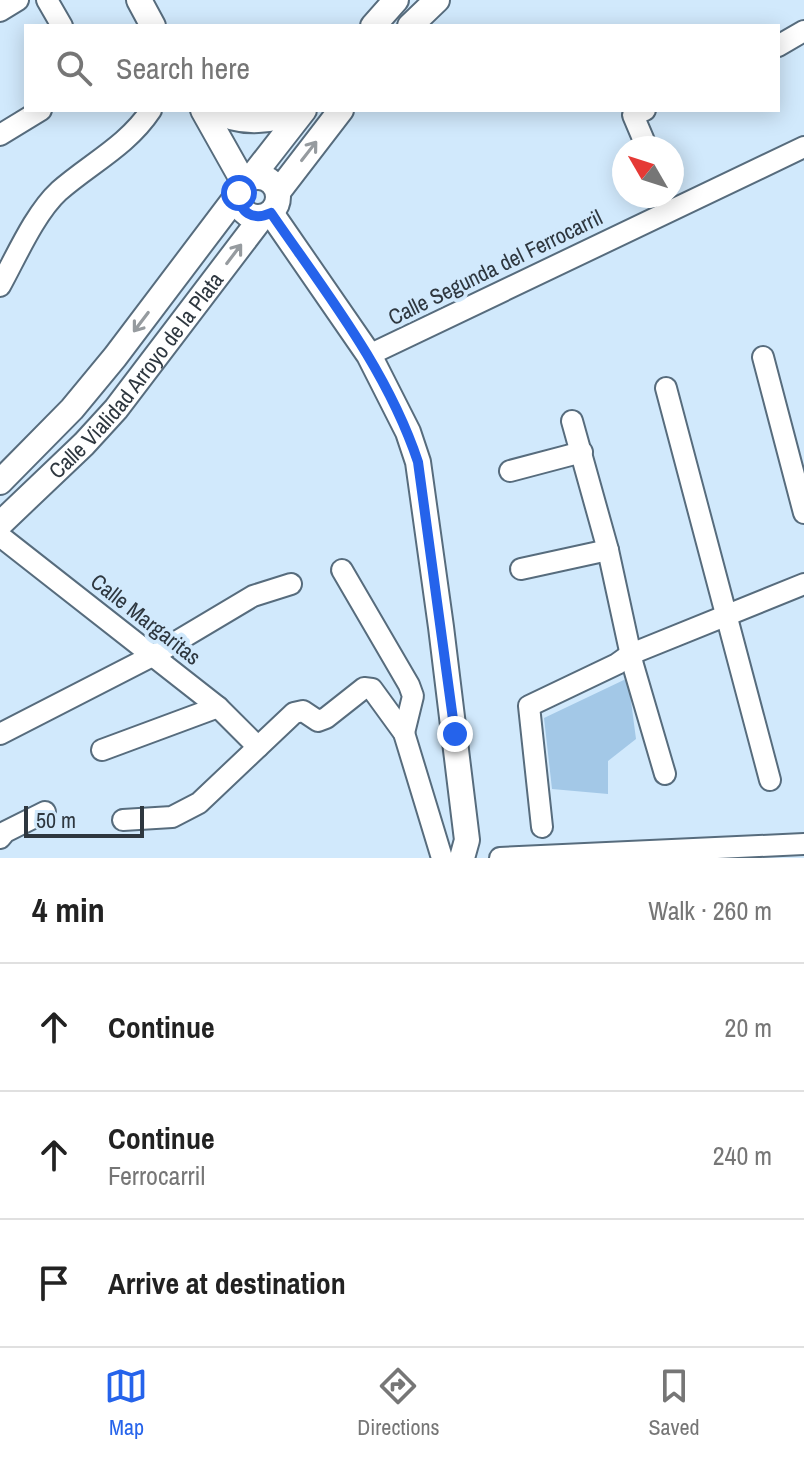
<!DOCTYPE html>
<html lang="en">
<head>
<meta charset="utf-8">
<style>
	:root { --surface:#fff; --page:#f6f6f6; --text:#222; --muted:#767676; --line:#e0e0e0; --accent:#2563eb }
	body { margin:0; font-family:"Archivo Narrow",sans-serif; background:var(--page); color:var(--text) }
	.compass { position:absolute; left:612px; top:136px; width:72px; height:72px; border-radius:50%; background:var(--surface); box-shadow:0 4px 20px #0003; rotate:309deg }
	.scale { position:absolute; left:24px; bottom:20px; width:120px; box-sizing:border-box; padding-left:8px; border:4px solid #2e373f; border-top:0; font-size:22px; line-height:28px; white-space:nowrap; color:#2e373f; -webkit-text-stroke:6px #d1e9fc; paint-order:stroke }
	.stop { position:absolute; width:24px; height:24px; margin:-18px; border:6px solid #2563eb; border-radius:50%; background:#fff }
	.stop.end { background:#2563eb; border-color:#fff; box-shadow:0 2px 8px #0008 }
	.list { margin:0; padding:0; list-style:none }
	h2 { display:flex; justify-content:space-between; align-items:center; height:104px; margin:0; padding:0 32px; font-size:34px }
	h2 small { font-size:26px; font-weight:400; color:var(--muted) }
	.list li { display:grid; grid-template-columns:52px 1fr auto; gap:24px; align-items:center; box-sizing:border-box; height:128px; padding:0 32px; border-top:2px solid var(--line) }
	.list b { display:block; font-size:30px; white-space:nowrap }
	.list p { margin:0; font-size:26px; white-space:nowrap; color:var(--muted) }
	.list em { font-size:26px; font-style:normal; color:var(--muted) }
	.icon { flex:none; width:44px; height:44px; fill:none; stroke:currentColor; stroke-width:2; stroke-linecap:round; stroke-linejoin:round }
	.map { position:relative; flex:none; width:804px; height:858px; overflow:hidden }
	.search { position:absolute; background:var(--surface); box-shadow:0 4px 20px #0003; left:24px; right:24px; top:24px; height:88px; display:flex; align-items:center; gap:20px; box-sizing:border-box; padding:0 28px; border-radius:0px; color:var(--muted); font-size:30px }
	.sheet { height:488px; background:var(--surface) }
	nav { display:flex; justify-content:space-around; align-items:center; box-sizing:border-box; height:112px; border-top:2px solid var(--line); background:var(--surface); font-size:22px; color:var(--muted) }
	nav a { display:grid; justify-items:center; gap:4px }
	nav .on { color:var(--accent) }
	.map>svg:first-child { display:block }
	.green { fill:#a3c8e7 }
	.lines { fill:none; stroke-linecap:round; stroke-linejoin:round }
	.minor-casing { stroke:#576c7d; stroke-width:24 }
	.major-casing { stroke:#576c7d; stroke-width:28 }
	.minor { stroke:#fff; stroke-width:20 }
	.major { stroke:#fff; stroke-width:24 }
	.oneway { stroke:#969b9f }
	.route { stroke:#2563eb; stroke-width:10 }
	.labels { text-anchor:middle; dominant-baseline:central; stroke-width:8; stroke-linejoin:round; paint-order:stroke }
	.street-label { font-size:22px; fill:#2e373f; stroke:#d1e9fc }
</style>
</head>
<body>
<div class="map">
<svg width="804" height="858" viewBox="0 0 804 858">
	<rect width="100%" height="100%" fill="#d1e9fc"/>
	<path class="green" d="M628 678 636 739 608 761V794L552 789 544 718Z"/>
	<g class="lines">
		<g class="minor-casing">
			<g id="minor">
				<path d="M47 0 62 26"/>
				<path d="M0 11 18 0"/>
				<path d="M778 46 804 31"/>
				<path d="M645 110 633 115 647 148"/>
				<path d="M0 135 41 110"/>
				<path d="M0 286C16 257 35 213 59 191 91 163 127 146 151 110"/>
				<path d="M369 355 804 147"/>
				<path d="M763 357 804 513"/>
				<path d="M666 388 770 780"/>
				<path d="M572 421 608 550 633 665 665 774"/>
				<path d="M510 471 582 452"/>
				<path d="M0 536 218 707 258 747"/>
				<path d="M521 569 608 550"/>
				<path d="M342 570 409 685 413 696 404 733"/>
				<path d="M0 734 154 655 253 596 291 584"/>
				<path d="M102 750 218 707"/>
				<path d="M123 820 172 817 199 803 294 713 303 711 318 721 326 718 364 688 372 689 404 733 442 858"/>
				<path d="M542 827 529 706 617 664 631 654 804 584"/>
				<path d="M0 838 5 832 45 812"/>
				<path d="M500 858 804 844"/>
			</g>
		</g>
		<g class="major-casing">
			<g id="major">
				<path d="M139 0 153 26"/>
				<path d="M373 26 396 0"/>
				<path d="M410 26 437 0"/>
				<path d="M203 110 244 183"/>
				<path d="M215 110C241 126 275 121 302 110"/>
				<circle cx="258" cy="197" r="20"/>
				<path d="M251 178 304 110"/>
				<path d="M278 192 341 110"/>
				<path d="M271 213 369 355 408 432 418 462 441 627 467 840 462 858"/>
				<path d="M0 482 72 409 115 357 239 193"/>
				<path id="s1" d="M0 524 84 444 116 409 262 217"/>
			</g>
		</g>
		<use href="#minor" class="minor"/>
		<use href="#major" class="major"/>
	</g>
	<defs><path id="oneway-shaft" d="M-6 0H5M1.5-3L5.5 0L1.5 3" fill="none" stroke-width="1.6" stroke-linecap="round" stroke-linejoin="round" transform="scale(2)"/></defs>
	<g class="oneway">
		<use href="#oneway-shaft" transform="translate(309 151) rotate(-52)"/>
		<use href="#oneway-shaft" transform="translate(234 254) rotate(-53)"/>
		<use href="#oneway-shaft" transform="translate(141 322) rotate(127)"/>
	</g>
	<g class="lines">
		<path class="route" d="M239 193C239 213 253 221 271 213 326 293 387 369 418 462L455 734"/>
	</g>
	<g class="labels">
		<g class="street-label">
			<text transform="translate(495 267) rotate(-26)">Calle Segunda del Ferrocarril</text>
			<text stroke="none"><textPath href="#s1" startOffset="202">Calle Vialidad Arroyo de la Plata</textPath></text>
			<text transform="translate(146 619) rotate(38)">Calle Margaritas</text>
		</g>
	</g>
</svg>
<svg class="compass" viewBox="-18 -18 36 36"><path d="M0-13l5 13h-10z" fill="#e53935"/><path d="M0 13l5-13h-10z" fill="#767676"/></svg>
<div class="scale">50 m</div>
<div class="stop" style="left:239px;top:193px"></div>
<div class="stop end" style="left:455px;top:734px"></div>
<div class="search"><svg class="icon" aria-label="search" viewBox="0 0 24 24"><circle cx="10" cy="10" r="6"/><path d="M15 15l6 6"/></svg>Search here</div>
</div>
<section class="sheet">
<h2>4 min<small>Walk · 260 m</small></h2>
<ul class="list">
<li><svg class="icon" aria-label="ahead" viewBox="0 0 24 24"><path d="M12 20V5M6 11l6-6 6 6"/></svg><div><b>Continue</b></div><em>20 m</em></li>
<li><svg class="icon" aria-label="ahead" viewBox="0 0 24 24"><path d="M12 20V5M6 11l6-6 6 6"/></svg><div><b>Continue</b><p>Ferrocarril</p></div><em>240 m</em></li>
<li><svg class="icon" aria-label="arrive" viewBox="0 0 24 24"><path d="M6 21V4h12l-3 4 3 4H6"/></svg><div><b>Arrive at destination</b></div></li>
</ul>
</section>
<nav>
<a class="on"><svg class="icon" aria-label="map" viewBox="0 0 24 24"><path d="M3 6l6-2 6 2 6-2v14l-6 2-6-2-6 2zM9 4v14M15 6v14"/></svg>Map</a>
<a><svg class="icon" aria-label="directions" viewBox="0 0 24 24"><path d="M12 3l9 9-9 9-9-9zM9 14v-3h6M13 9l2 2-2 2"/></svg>Directions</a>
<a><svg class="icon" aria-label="saved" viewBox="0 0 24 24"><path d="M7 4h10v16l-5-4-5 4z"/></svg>Saved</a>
</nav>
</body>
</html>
